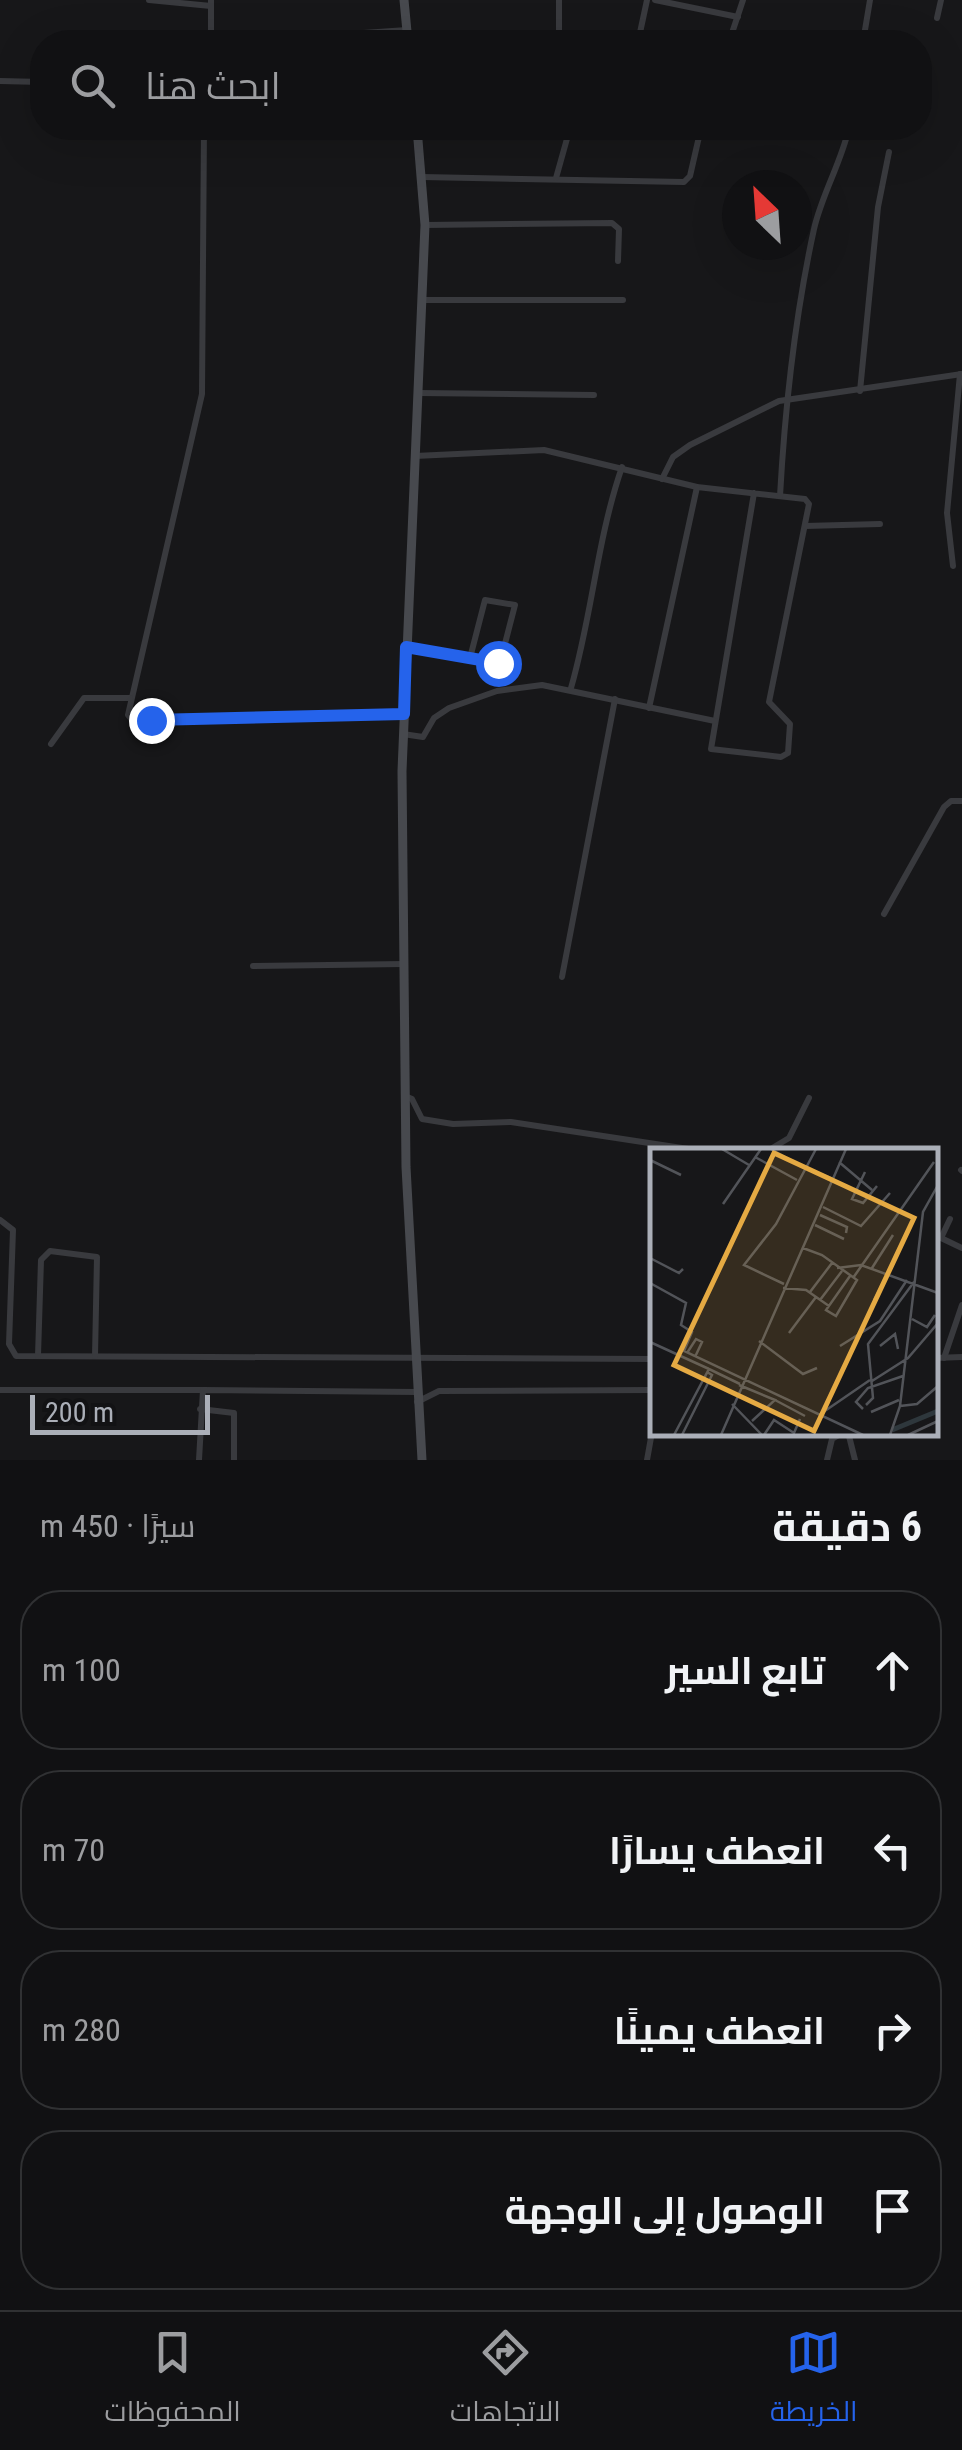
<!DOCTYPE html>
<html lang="ar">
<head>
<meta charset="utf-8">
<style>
	:root { --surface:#111113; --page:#1e1f21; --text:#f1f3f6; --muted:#9c9da0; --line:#303133; --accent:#2563eb }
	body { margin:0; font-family:"Roboto Condensed",Cairo,sans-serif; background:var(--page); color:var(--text); direction:rtl }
	.compass { position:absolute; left:722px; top:170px; width:90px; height:90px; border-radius:50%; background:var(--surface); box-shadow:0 10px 40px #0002; rotate:335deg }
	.scale { position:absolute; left:30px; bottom:25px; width:180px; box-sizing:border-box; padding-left:10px; border:5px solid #abafb8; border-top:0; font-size:28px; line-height:35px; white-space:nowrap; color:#abafb8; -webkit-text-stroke:8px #121214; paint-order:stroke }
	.stop { position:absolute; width:30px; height:30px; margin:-22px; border:8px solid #2563eb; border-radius:50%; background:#fff }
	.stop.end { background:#2563eb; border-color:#fff; box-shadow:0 2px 10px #0008 }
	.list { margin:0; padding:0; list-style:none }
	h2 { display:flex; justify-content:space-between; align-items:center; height:130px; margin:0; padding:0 40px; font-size:42px }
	h2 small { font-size:32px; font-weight:400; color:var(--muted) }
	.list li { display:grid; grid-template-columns:65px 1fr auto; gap:30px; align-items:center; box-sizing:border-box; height:160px; margin:0 20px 20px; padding:0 20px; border:2px solid var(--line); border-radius:40px }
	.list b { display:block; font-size:38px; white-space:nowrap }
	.list em { font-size:32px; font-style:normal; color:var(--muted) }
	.icon { flex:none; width:55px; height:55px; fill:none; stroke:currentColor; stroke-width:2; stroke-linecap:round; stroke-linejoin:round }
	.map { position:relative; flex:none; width:962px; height:1460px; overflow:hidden; direction:ltr }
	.search { position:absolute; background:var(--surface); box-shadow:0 10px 40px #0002; left:30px; right:30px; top:30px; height:110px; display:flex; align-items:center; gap:25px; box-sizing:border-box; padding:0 35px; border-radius:40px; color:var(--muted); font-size:38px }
	.sheet { height:850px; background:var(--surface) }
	nav { display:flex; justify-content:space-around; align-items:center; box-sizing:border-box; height:140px; border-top:2px solid var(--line); background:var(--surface); font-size:28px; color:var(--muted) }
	nav a { display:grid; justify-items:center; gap:5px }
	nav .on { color:var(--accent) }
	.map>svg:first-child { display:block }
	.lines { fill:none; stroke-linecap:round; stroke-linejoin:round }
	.street { stroke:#393a3e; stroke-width:6 }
	.secondary { stroke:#47494e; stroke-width:9 }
	.route { stroke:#2563eb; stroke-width:12 }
	.inset-river { fill:none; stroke:#2e373c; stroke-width:5 }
	.inset-road { fill:none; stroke:#525459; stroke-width:2.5 }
	.view { fill:#e5aa43; fill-opacity:0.15; stroke:#e5aa43; stroke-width:5 }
	.inset-edge { fill:none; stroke:#abafb8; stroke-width:5 }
</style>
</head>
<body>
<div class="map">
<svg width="962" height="1460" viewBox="0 0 962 1460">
	<rect width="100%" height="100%" fill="#171719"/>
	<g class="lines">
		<g class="street">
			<path d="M149 0 211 6"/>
			<path d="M655 0 738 17"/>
			<path d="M937 18 941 0"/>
			<path d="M334 35 407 30"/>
			<path d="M211 42V0"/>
			<path d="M559 42V0"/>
			<path d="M638 42 647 0"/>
			<path d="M729 42 743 0"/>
			<path d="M863 42 870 0"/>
			<path d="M0 81 42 82"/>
			<path d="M204 128 202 394 128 715 132 720H151L404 713"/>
			<path d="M422 177 684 182 690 176 701 128"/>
			<path d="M556 178 570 128"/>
			<path d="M425 225 612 223 619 229 618 261"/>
			<path d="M423 300H623"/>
			<path d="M860 391 878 207 889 152"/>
			<path d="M418 393 594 395"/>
			<path d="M415 456 544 450 697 487 805 499 809 504 769 702 790 724 788 753 781 757 711 749 754 493"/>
			<path d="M662 479 673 457 690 445 779 401 962 374"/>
			<path d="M780 496C785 407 795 316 814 229 822 194 841 163 849 128"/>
			<path d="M805 526 880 524"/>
			<path d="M953 566 947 513 960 374"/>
			<path d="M408 647 498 663H500L515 605 485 600 470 658"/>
			<path d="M571 688C592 616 597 539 622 467"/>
			<path d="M649 708 697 487"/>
			<path d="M403 734 423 737 434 718 449 708 497 691 542 685 715 721"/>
			<path d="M51 744 84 698H130"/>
			<path d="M884 914 944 807 951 801H962"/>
			<path d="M253 966 404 964"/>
			<path d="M562 977 615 699"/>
			<path d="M405 1096 412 1099 422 1119 453 1124 511 1122 695 1150"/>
			<path d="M769 1150 789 1138 809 1098"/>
			<path d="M961 1170 962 1171"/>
			<path d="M950 1219 941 1238 962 1248"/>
			<path d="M0 1220 13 1230 9 1344 16 1356 652 1359"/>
			<path d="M38 1356 41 1260 50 1251 97 1257 95 1356"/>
			<path d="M934 1358 962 1357"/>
			<path d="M944 1358 962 1305"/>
			<path d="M0 1390H203"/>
			<path d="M417 1402 439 1391 652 1390"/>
			<path d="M200 1409 234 1413V1460"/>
			<path d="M848 1432 855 1460"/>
			<path d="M199 1460 203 1390 417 1392"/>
			<path d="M647 1460 652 1432"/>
			<path d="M827 1460 832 1439 844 1432"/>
		</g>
		<g class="secondary">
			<path d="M404 0 408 42"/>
			<path d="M417 128 425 225 402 771 406 1167 422 1460"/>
		</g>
	</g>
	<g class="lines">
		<path class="route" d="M151 720 404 714 406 647 498 663"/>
	</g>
	<g transform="translate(650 1148)">
		<rect width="288" height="288" fill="#171719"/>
		<path class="inset-river" d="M242 282 288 263"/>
		<path class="inset-road" d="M72 1 99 17M121 1 154 20M105 9 147 32M0 12 31 27M189 14 222 42M154 19 183 31M215 24 202 51 213 55 227 38M73 56 111 1M173 59 211 78 240 45M170 67 197 79 196 85M165 77 194 91M153 100 172 107 207 132 186 168 176 162 200 128M0 110 29 125 33 121M187 120 211 117 288 145M222 120 243 87M203 130 284 14M0 135 36 155 31 177 42 184 34 203 213 287M134 136 94 117 126 76 166 1M133 140 156 142 179 158M160 144 182 115M170 152 192 123M224 152 238 125M262 171 277 179 285 167M139 185 166 149M109 193 153 226 167 220M0 194 59 221M190 198 230 173 257 132M230 198 245 186 248 201M37 205 46 191 52 194 45 209M222 233 258 210 288 175M89 237 125 252 102 273M125 252 155 268M82 256 112 287M216 257 223 250 218 196 264 134M250 258 267 256 288 238M213 261 206 254 218 240 253 228M221 264 249 252M169 267 220 232M24 287 59 221 90 236M32 287 62 227 57 224M71 287 196 1M114 287 124 272 144 285 150 271M240 287 250 258 273 64 288 37M258 287 288 273"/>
		<path class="view" d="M124 5 264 70 164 283 24 217Z"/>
		<rect width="288" height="288" class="inset-edge"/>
	</g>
</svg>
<svg class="compass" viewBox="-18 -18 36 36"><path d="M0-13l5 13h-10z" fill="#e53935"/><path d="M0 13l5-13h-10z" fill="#9c9da0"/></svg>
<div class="scale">200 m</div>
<div class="stop" style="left:498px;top:663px"></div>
<div class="stop end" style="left:151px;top:720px"></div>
<div class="search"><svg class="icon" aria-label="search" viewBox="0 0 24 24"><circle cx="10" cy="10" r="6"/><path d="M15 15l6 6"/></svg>ابحث هنا</div>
</div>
<section class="sheet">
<h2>6 دقيقة<small>سيرًا · 450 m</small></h2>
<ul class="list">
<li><svg class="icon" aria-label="ahead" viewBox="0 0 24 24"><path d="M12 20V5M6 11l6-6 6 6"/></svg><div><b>تابع السير</b></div><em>100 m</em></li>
<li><svg class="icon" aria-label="left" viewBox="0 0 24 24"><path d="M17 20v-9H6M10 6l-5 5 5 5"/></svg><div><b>انعطف يسارًا</b></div><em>70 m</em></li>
<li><svg class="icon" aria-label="right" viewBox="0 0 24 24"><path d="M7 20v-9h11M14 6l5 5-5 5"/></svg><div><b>انعطف يمينًا</b></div><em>280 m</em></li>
<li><svg class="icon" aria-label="arrive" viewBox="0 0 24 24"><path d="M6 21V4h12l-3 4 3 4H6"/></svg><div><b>الوصول إلى الوجهة</b></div></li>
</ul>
</section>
<nav>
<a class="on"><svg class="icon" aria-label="map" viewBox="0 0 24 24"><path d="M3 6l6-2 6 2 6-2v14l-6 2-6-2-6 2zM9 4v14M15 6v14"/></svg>الخريطة</a>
<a><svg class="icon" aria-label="directions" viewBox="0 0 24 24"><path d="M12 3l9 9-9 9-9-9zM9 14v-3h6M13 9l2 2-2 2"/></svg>الاتجاهات</a>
<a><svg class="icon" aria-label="saved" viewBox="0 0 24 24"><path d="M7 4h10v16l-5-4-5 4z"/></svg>المحفوظات</a>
</nav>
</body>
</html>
